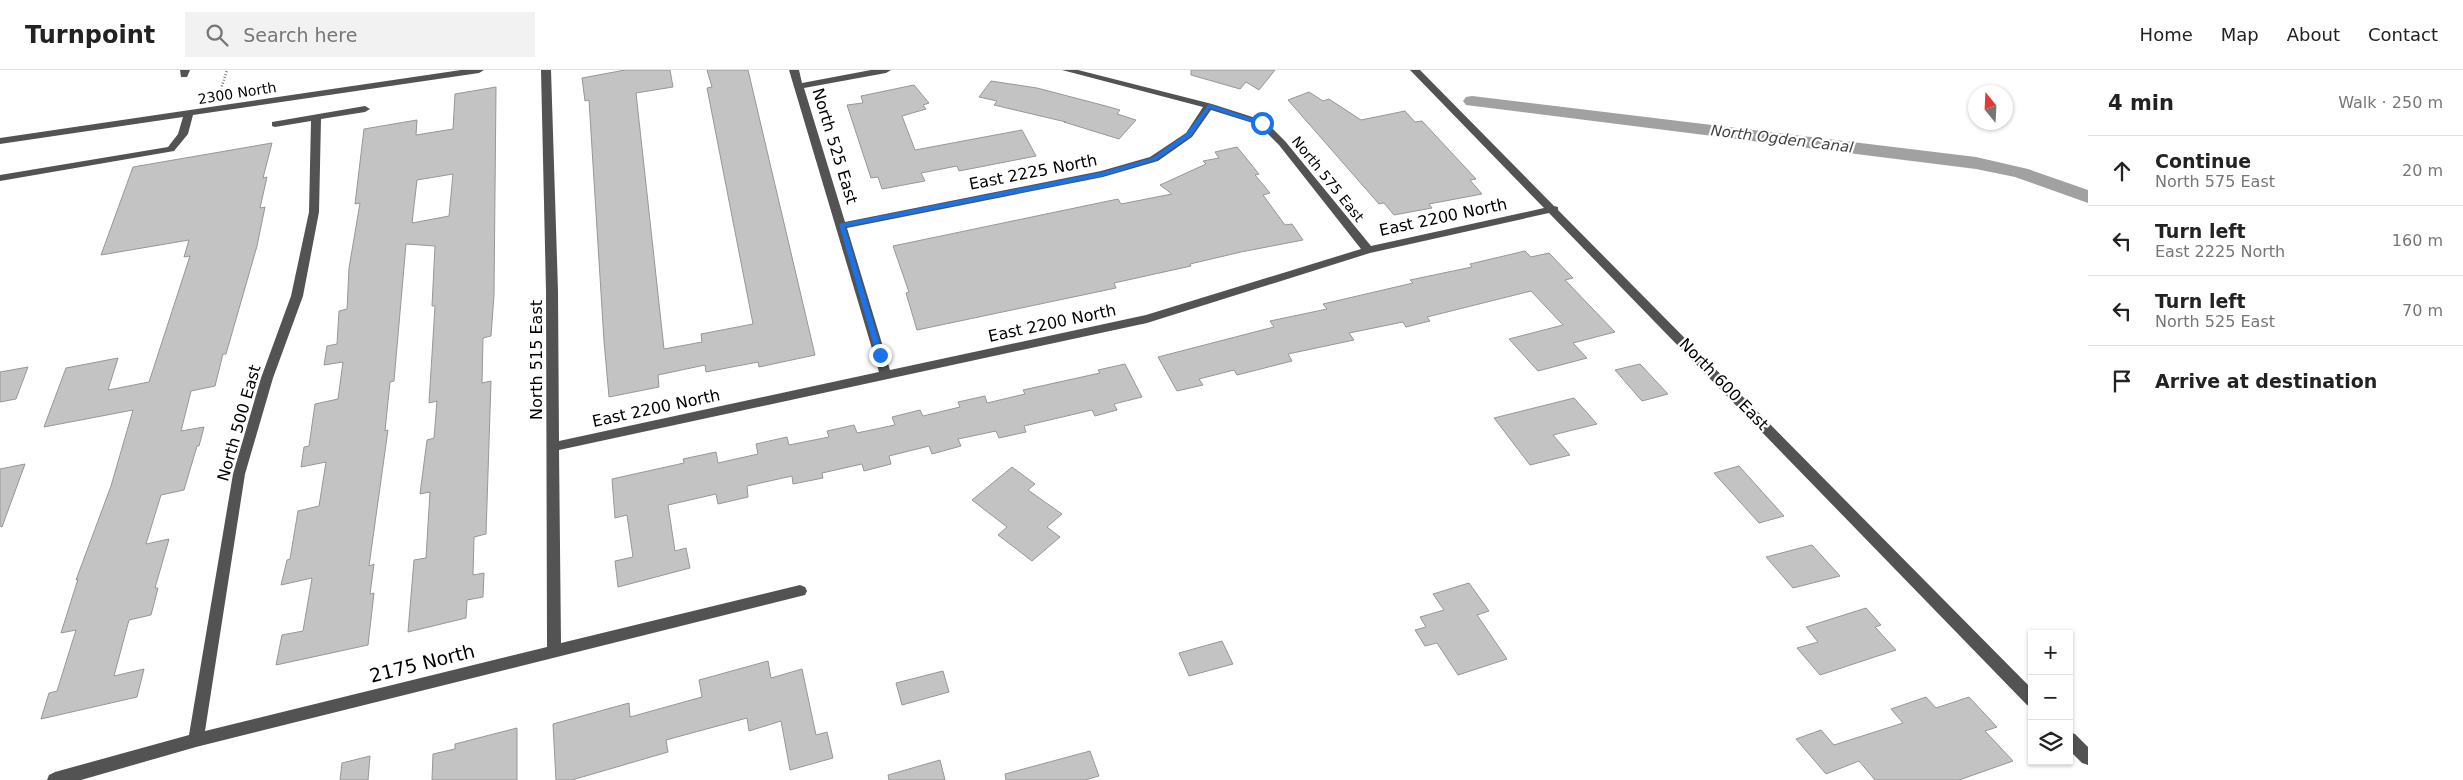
<!DOCTYPE html>
<html lang="en">
<head>
<meta charset="utf-8">
<style>
	:root { --surface:#fff; --page:#f2f2f2; --text:#222; --muted:#767676; --line:#e0e0e0 }
	body { margin:0; font-family:"DejaVu Sans",sans-serif; background:var(--page); color:var(--text) }
	.controls { position:absolute; right:15px; bottom:15px; display:grid; overflow:hidden; border-radius:0px; box-shadow:0 1px 4px #0004 }
	.controls button { width:45px; height:45px; display:grid; place-items:center; padding:0; border:0; border-bottom:1px solid var(--line); background:var(--surface); color:var(--text); font:25px sans-serif }
	.compass { position:absolute; left:1968px; top:15px; width:45px; height:45px; border-radius:50%; background:var(--surface); box-shadow:0 1px 4px #0004; rotate:342deg }
	.stop { position:absolute; width:15px; height:15px; margin:-11px; border:4px solid #1a73e8; border-radius:50%; background:#fff }
	.stop.end { background:#1a73e8; border-color:#fff; box-shadow:0 1px 5px #0008 }
	.list { margin:0; padding:0; list-style:none }
	h2 { display:flex; justify-content:space-between; align-items:center; height:65px; margin:0; padding:0 20px; font-size:21px }
	h2 small { font-size:16px; font-weight:400; color:var(--muted) }
	.list li { display:grid; grid-template-columns:32px 1fr auto; gap:15px; align-items:center; box-sizing:border-box; height:70px; padding:0 20px; border-top:1px solid var(--line) }
	.list b { display:block; font-size:19px; white-space:nowrap }
	.list p { margin:0; font-size:16px; white-space:nowrap; color:var(--muted) }
	.list em { font-size:16px; font-style:normal; color:var(--muted) }
	.icon { flex:none; width:28px; height:28px; fill:none; stroke:currentColor; stroke-width:2; stroke-linecap:round; stroke-linejoin:round }
	.map { position:relative; flex:none; width:2088px; height:710px; overflow:hidden }
	header { display:flex; align-items:center; gap:30px; box-sizing:border-box; height:70px; padding:0 25px; background:var(--surface); border-bottom:1px solid var(--line) }
	header strong { font-size:24px }
	nav { display:flex; gap:28px; margin-inline-start:auto; font-size:18px }
	.search { width:350px; height:45px; background:var(--page); display:flex; align-items:center; gap:12px; box-sizing:border-box; padding:0 18px; border-radius:0px; color:var(--muted); font-size:19px }
	main { display:flex }
	aside { flex:1; background:var(--surface) }
	.map>svg:first-child { display:block }
	.lines { fill:none; stroke-linecap:round; stroke-linejoin:round }
	.canal { fill:#a1a1a1; fill-rule:evenodd }
	.building { fill:#c3c3c3; stroke:#979797; fill-rule:evenodd }
	.path { stroke:#757575; stroke-width:2.5; stroke-dasharray:1 2; stroke-linecap:butt }
	.minor { fill:#535353; fill-rule:evenodd }
	.route { fill:#1a73e8 }
	.labels { text-anchor:middle; dominant-baseline:central; stroke-width:4.5; stroke-linejoin:round; paint-order:stroke }
	.far-street-label { font-size:14px; fill:#000; stroke:#fff }
	.far-water-label { font-size:15px; font-style:italic; fill:#424242; stroke:#fff }
	.street-label { font-size:16px; fill:#000; stroke:#fff }
	.near-street-label { font-size:19px; fill:#000; stroke:#fff }
</style>
</head>
<body>
<header>
<strong>Turnpoint</strong>
<div class="search"><svg class="icon" aria-label="search" viewBox="0 0 24 24"><circle cx="10" cy="10" r="6"/><path d="M15 15l6 6"/></svg>Search here</div>
<nav><a>Home</a><a>Map</a><a>About</a><a>Contact</a></nav>
</header>
<main>
<div class="map">
<svg width="2088" height="710" viewBox="0 0 2088 710">
	<rect width="100%" height="100%" fill="#fff"/>
	<g class="lines">
		<path class="canal" d="M1472 26 1976 87 2028 99 2088 120V133L2015 107 1976 99 1466 35 1463 31 1466 27Z"/>
	</g>
	<g class="building">
		<path d="M625 0H670L673 17 636 23 664 279 702 272 701 264 753 254 707 18 712 17 707 0H748L815 285 759 297 758 292 706 302 705 295 658 305 659 317 609 327 604 271 589 30 585 31 582 8Z"/>
		<path d="M1191 0H1275L1259 20 1246 12 1240 19 1191 5Z"/>
		<path d="M991 11 1037 18 1102 35 1120 40 1117 44 1136 50 1119 69 1064 52H1066L994 35 997 31 979 27Z"/>
		<path d="M914 15 929 33 923 35 926 39 902 46 915 80 1022 60 1036 86 959 101 957 96 921 103 925 111 882 119 878 107 871 108 847 35 863 33 861 26Z"/>
		<path d="M496 17 494 225 491 266 483 268 482 313 491 311 486 464 474 467 473 505 484 503 483 527 467 530 466 548 408 562 414 490 426 488 430 422 420 424 427 370 434 368 437 331 429 333 435 236H432L435 176 406 174 394 311 390 312 385 361 388 360 369 496 374 494 370 524 374 523 368 575 276 595 282 565 303 561 312 508 281 515 287 490 290 489 298 441 319 436 326 392 301 397 304 377 309 376 315 334 338 329 343 292 324 295 327 276 337 274 339 241 347 239 349 198 360 133 355 134 364 59 417 50 416 65 453 59 455 24ZM453 104 449 146 412 153 417 110Z"/>
		<path d="M1309 22 1323 31 1329 29 1361 50 1405 41 1415 52 1422 51 1476 109 1470 110 1482 124 1429 134 1432 138 1394 145 1384 133 1379 134 1288 30Z"/>
		<path d="M272 73 263 108 267 107 260 138 265 137 257 176 226 284H223L215 316 191 321 181 361 204 357 199 376H197L184 420 161 425 146 474 169 469 155 518H158L151 545 129 550 114 606 144 599 137 627 41 649 49 623 57 621 76 560 61 563 78 509 76 510 111 416 133 340 44 357 66 298 118 288 108 320 149 312 190 186 184 187 189 170 101 185 133 97Z"/>
		<path d="M1237 77 1259 104 1255 105 1270 123 1263 125 1285 155 1292 154 1303 170 1241 182 1190 194 1191 196 1114 213 1116 218 917 260 906 223 909 222 893 176 1118 129 1121 134 1172 124 1160 115 1206 94 1203 91 1219 88 1215 82Z"/>
		<path d="M1525 181 1531 187 1549 183 1573 208 1565 210 1615 262 1573 273 1587 288 1538 301 1509 269 1563 255 1531 221 1427 247 1430 251 1406 257 1403 252 1349 263 1354 270 1288 284 1292 291 1237 305 1234 300 1199 309 1203 315 1177 321 1158 287 1274 257 1270 251 1327 239 1323 234 1413 213 1410 210 1472 197 1470 194Z"/>
		<path d="M1125 294 1142 327 1114 334 1117 340 1095 346 1092 340 1024 356 1026 362 999 368 996 361 958 369 961 376 932 384 929 376 889 386 891 394 864 401 862 394 822 403 823 408 793 414 792 406 747 416 748 427 718 434 716 424 668 435 675 481 686 478 690 498 618 517 615 491 633 487 627 445 615 448 612 409 684 393 683 389 716 382 718 393 758 384 756 374 787 367 789 375 829 367 827 361 854 355 857 363 895 355 892 347 920 340 923 346 960 337 958 332 985 326 987 333 1025 324 1023 320 1100 303 1098 300Z"/>
		<path d="M1640 294 1668 324 1642 331 1615 300Z"/>
		<path d="M28 297 16 329 0 332V302Z"/>
		<path d="M1574 328 1597 354 1553 365 1570 385 1530 395 1494 348Z"/>
		<path d="M25 394 2 457 0 456V399Z"/>
		<path d="M1739 396 1784 446 1759 453 1714 403Z"/>
		<path d="M1012 397 1035 414 1028 420 1062 444 1047 457 1060 467 1032 491 998 465 1007 457 972 430Z"/>
		<path d="M1812 475 1840 506 1793 518 1766 487Z"/>
		<path d="M1469 513 1489 541 1477 545 1507 589 1458 605 1437 573 1425 576 1415 560 1426 557 1420 547 1444 540 1433 524Z"/>
		<path d="M1866 538 1881 555 1875 557 1896 580 1820 605 1797 578 1818 572 1806 557Z"/>
		<path d="M1222 571 1233 594 1189 606 1179 583Z"/>
		<path d="M768 591 771 608 802 599 816 665 827 662 833 688 790 700 781 651 749 661 747 648 666 670 668 682 572 710H556L553 654 629 633 630 647 702 627 699 610Z"/>
		<path d="M943 601 949 622 902 635 896 613Z"/>
		<path d="M1926 627 1936 638 1969 627 1997 657 1985 661 2013 691 1959 710H1875L1859 691 1826 704 1796 669 1821 660 1834 675 1903 653 1891 639Z"/>
		<path d="M517 658V710H432L433 684 455 679V674Z"/>
		<path d="M1090 681 1099 706 1085 710H1006L1005 704Z"/>
		<path d="M370 686 368 710H340L342 693Z"/>
		<path d="M940 690 945 710H889L888 705Z"/>
	</g>
	<g class="lines">
		<path class="path" d="M219 25 227 0"/>
		<g class="minor">
			<path d="M180 0H190L187 7H181Z"/>
			<path d="M461 0H484L479 3 193 45 188 64 174 81 0 111V105L168 77 178 64 183 47 0 74V68Z"/>
			<path d="M541 0H551L558 221 559 371 879 302 789 0H799L802 13 871 0H891L886 3 804 18 845 152 1101 101 1150 87 1186 63 1203 37 1062 0H1078L1212 34 1265 51 1285 71 1371 176 1544 138 1410 0H1420L1554 136 1558 137V140L2032 619V637L2027 635 1549 143 1370 183 1147 253 559 380 561 573 800 515 805 517 807 521 805 525 196 677 81 710H47L49 705 55 702 189 665 233 404 261 308 291 226 309 142 311 51 275 57 272 56V52L365 36 370 39 365 42 321 49 319 142 303 226 273 308 245 404 205 661 547 577 546 221ZM1211 40 1259 55 1279 75 1361 179 1146 245 890 300 847 158 1103 107 1158 91 1192 67Z"/>
			<path d="M2069 662 2075 664 2088 677V695L2082 693 2069 680Z"/>
		</g>
	</g>
	<path class="route" d="M1209 34 1265 53 1260 55 1210 38 1191 66 1156 90 1103 106 845 157 883 285 877 287 839 154 1102 102 1152 88 1186 64Z"/>
	<g class="labels">
		<g class="far-street-label">
			<text transform="translate(237 23) rotate(-9)">2300 North</text>
			<text transform="translate(1328 109) rotate(51)">North 575 East</text>
		</g>
		<g class="far-water-label">
			<text transform="translate(1782 69) rotate(7)">North Ogden Canal</text>
		</g>
		<g class="street-label">
			<text transform="translate(835 76) rotate(73)">North 525 East</text>
			<text transform="translate(1033 102) rotate(-11)">East 2225 North</text>
			<text transform="translate(1443 147) rotate(-12)">East 2200 North</text>
			<text transform="translate(1052 253) rotate(-12)">East 2200 North</text>
			<text transform="translate(536 290) rotate(-90)">North 515 East</text>
			<text transform="translate(1724 314) rotate(46)">North 600 East</text>
			<text transform="translate(656 338) rotate(-12)">East 2200 North</text>
			<text transform="translate(239 353) rotate(-74)">North 500 East</text>
		</g>
		<g class="near-street-label">
			<text transform="translate(422 593) rotate(-14)">2175 North</text>
		</g>
	</g>
</svg>
<div class="controls">
<button>+</button>
<button>−</button>
<button><svg class="icon" aria-label="layers" viewBox="0 0 24 24"><path d="M12 4l9 5-9 5-9-5zM3 14l9 5 9-5"/></svg></button>
</div>
<svg class="compass" viewBox="-18 -18 36 36"><path d="M0-13l5 13h-10z" fill="#e53935"/><path d="M0 13l5-13h-10z" fill="#767676"/></svg>
<div class="stop" style="left:1262px;top:53px"></div>
<div class="stop end" style="left:880px;top:285px"></div>
</div>
<aside>
<h2>4 min<small>Walk · 250 m</small></h2>
<ul class="list">
<li><svg class="icon" aria-label="ahead" viewBox="0 0 24 24"><path d="M12 20V5M6 11l6-6 6 6"/></svg><div><b>Continue</b><p>North 575 East</p></div><em>20 m</em></li>
<li><svg class="icon" aria-label="left" viewBox="0 0 24 24"><path d="M17 20v-9H6M10 6l-5 5 5 5"/></svg><div><b>Turn left</b><p>East 2225 North</p></div><em>160 m</em></li>
<li><svg class="icon" aria-label="left" viewBox="0 0 24 24"><path d="M17 20v-9H6M10 6l-5 5 5 5"/></svg><div><b>Turn left</b><p>North 525 East</p></div><em>70 m</em></li>
<li><svg class="icon" aria-label="arrive" viewBox="0 0 24 24"><path d="M6 21V4h12l-3 4 3 4H6"/></svg><div><b>Arrive at destination</b></div></li>
</ul>
</aside>
</main>
</body>
</html>
